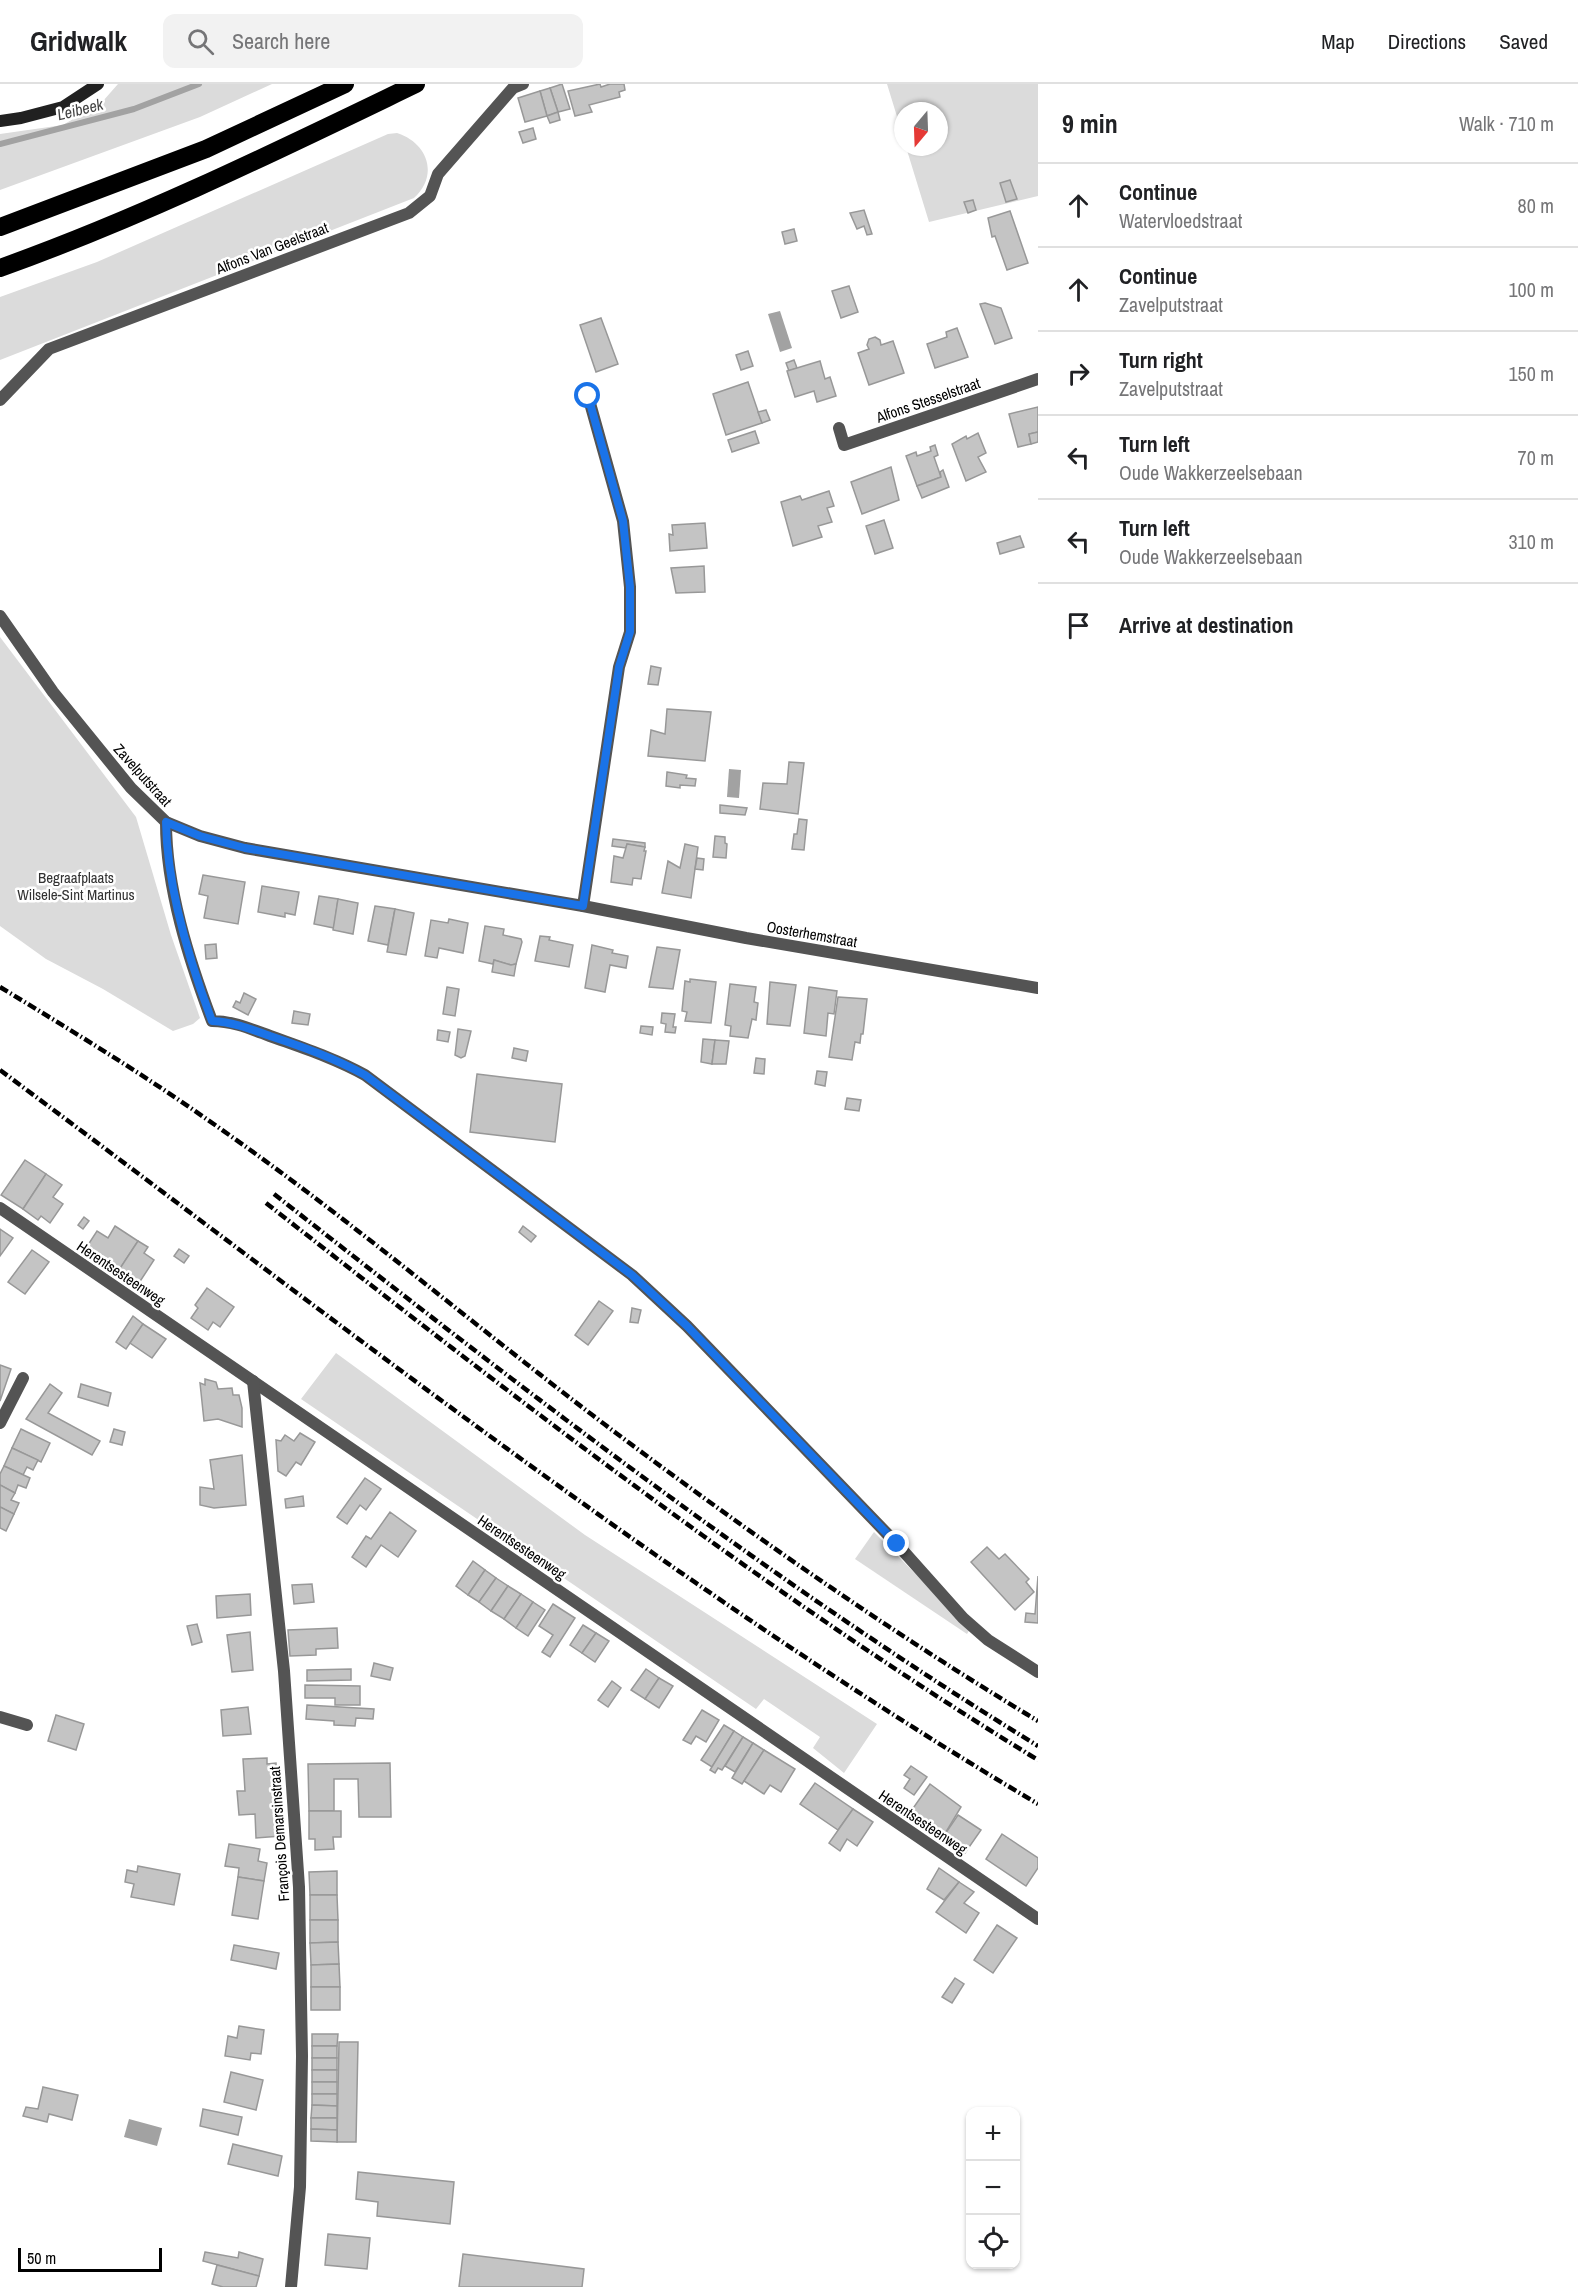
<!DOCTYPE html>
<html lang="en">
<head>
<meta charset="utf-8">
<style>
	:root { --surface:#fff; --page:#f2f2f2; --text:#202124; --muted:#757577; --line:#e0e0e0 }
	body { margin:0; font-family:"Archivo Narrow",sans-serif; background:var(--page); color:var(--text) }
	.controls { position:absolute; right:18px; bottom:18px; display:grid; overflow:hidden; border-radius:12px; box-shadow:0 2px 4px #0004 }
	.controls button { width:54px; height:54px; display:grid; place-items:center; padding:0; border:0; border-bottom:2px solid var(--line); background:var(--surface); color:var(--text); font:30px sans-serif }
	.compass { position:absolute; left:894px; top:18px; width:54px; height:54px; border-radius:50%; background:var(--surface); box-shadow:0 2px 4px #0004; rotate:199deg }
	.scale { position:absolute; left:18px; bottom:15px; width:144px; box-sizing:border-box; padding-left:6px; border:3px solid #000; border-top:0; font-size:16px; line-height:21px; white-space:nowrap; color:#000; -webkit-text-stroke:4px #fff; paint-order:stroke }
	.stop { position:absolute; width:18px; height:18px; margin:-14px; border:4px solid #1a73e8; border-radius:50%; background:#fff }
	.stop.end { background:#1a73e8; border-color:#fff; box-shadow:0 2px 6px #0008 }
	.list { margin:0; padding:0; list-style:none }
	h2 { display:flex; justify-content:space-between; align-items:center; height:78px; margin:0; padding:0 24px; font-size:26px }
	h2 small { font-size:20px; font-weight:400; color:var(--muted) }
	.list li { display:grid; grid-template-columns:39px 1fr auto; gap:18px; align-items:center; box-sizing:border-box; height:84px; padding:0 24px; border-top:2px solid var(--line) }
	.list b { display:block; font-size:22px; white-space:nowrap }
	.list p { margin:0; font-size:20px; white-space:nowrap; color:var(--muted) }
	.list em { font-size:20px; font-style:normal; color:var(--muted) }
	.icon { flex:none; width:33px; height:33px; fill:none; stroke:currentColor; stroke-width:2; stroke-linecap:round; stroke-linejoin:round }
	.map { position:relative; flex:none; width:1038px; height:2203px; overflow:hidden }
	header { display:flex; align-items:center; gap:36px; box-sizing:border-box; height:84px; padding:0 30px; background:var(--surface); border-bottom:2px solid var(--line) }
	header strong { font-size:28px }
	nav { display:flex; gap:33px; margin-inline-start:auto; font-size:21px }
	.search { width:420px; height:54px; background:var(--page); display:flex; align-items:center; gap:15px; box-sizing:border-box; padding:0 21px; border-radius:12px; color:var(--muted); font-size:22px }
	main { display:flex }
	aside { flex:1; background:var(--surface) }
	.map>svg:first-child { display:block }
	.green { fill:#dbdbdb }
	.water { fill:#a2a2a2 }
	.lines { fill:none; stroke-linecap:round; stroke-linejoin:round }
	.stream { stroke:#a2a2a2; stroke-width:6 }
	.building { fill:#c4c4c4; stroke:#989898; stroke-width:1.5 }
	.street { stroke:#545454; stroke-width:12 }
	.secondary { stroke:#212121; stroke-width:12 }
	.highway { stroke:#000; stroke-width:18 }
	.rail { stroke:#000; stroke-width:4.5; stroke-dasharray:9 3 1.5 3; stroke-linecap:butt }
	.route { stroke:#1a73e8; stroke-width:8 }
	.labels { text-anchor:middle; dominant-baseline:central; stroke-width:5; stroke-linejoin:round; paint-order:stroke }
	.street-label { font-size:15px; fill:#000; stroke:#fff }
	.park-label { font-size:15px; fill:#323232; stroke:#fff }
	.water-label { font-size:16px; font-style:italic; fill:#434343; stroke:#fff }
</style>
</head>
<body>
<header>
<strong>Gridwalk</strong>
<div class="search"><svg class="icon" aria-label="search" viewBox="0 0 24 24"><circle cx="10" cy="10" r="6"/><path d="M15 15l6 6"/></svg>Search here</div>
<nav><a>Map</a><a>Directions</a><a>Saved</a></nav>
</header>
<main>
<div class="map">
<svg width="1038" height="2203" viewBox="0 0 1038 2203">
	<rect width="100%" height="100%" fill="#fff"/>
	<g class="green">
		<path d="M118 0H272L200 33 0 106V50L63 41 103 17Z"/>
		<path d="M887 0H1038V112L929 138 906 63H939V27H903V52Z"/>
		<path d="M397 49C428 59 439 91 414 114L0 276V213L97 178 388 50Z"/>
		<path d="M0 553 136 733 171 851 200 934 193 940 173 947 103 905 46 875 0 842Z"/>
		<path d="M336 1269 585 1451 877 1640 844 1689 813 1664 820 1653 764 1615 756 1625 301 1315Z"/>
		<path d="M874 1448 970 1545 967 1550 855 1475Z"/>
	</g>
	<g class="water">
		<path d="M780 227 792 264 780 268 768 230Z"/>
		<path d="M729 685 741 686 739 714 727 713Z"/>
		<path d="M129 2035 162 2044 157 2062 124 2053Z"/>
	</g>
	<g class="lines">
		<path class="stream" d="M0 60 134 25 199 0"/>
	</g>
	<g class="building">
		<path d="M562 0 570 25 558 28 550 4Z"/>
		<path d="M600 0 601 3 610 0H624L625 6 619 8 620 13 589 21 592 28 575 32 568 7Z"/>
		<path d="M550 4 558 28 547 32 540 7Z"/>
		<path d="M540 7 547 32 525 38 518 14Z"/>
		<path d="M558 28 560 36 550 39 547 32Z"/>
		<path d="M533 44 536 55 523 59 519 48Z"/>
		<path d="M1010 96 1017 115 1006 118 1000 99Z"/>
		<path d="M973 116 976 126 968 129 964 118Z"/>
		<path d="M864 126 872 150 867 151 864 142 857 145 850 129Z"/>
		<path d="M1010 127 1028 179 1007 186 995 152 992 153 988 134Z"/>
		<path d="M794 145 797 157 785 160 782 148Z"/>
		<path d="M849 202 858 228 841 234 832 207Z"/>
		<path d="M985 219 1001 224 1012 254 995 260 980 220Z"/>
		<path d="M601 234 618 280 596 288 580 241Z"/>
		<path d="M957 244 968 273 935 284 927 260 947 253 946 248Z"/>
		<path d="M875 253 880 256 881 261 893 257 904 289 869 301 858 269 869 265 867 261 869 255Z"/>
		<path d="M748 267 753 282 741 286 736 271Z"/>
		<path d="M794 276 797 284 789 287 786 279Z"/>
		<path d="M820 277 825 295 830 293 836 312 817 318 814 307 795 313 787 287Z"/>
		<path d="M748 298 762 339 726 351 713 310Z"/>
		<path d="M1038 323V348L1029 350 1031 360 1018 363 1009 330Z"/>
		<path d="M766 326 770 336 762 339 758 328Z"/>
		<path d="M755 347 759 359 732 368 728 356Z"/>
		<path d="M1038 348V358L1031 360 1029 350Z"/>
		<path d="M978 349 986 369 978 373 986 388 966 397 952 360 966 352 967 355Z"/>
		<path d="M935 361 938 371 934 373 941 393 917 402 906 372 916 368 917 372 931 367 930 363Z"/>
		<path d="M891 383 899 416 862 430 851 398Z"/>
		<path d="M943 386 949 403 922 414 917 402 941 393 940 388Z"/>
		<path d="M829 407 834 422 827 424 832 438 818 442 822 453 793 462 781 418 800 412 802 416Z"/>
		<path d="M884 436 893 464 875 470 866 442Z"/>
		<path d="M705 439 707 464 670 467 669 450 673 451 672 441Z"/>
		<path d="M1020 452 1024 463 1000 470 997 459Z"/>
		<path d="M704 482 705 508 676 509 671 484Z"/>
		<path d="M651 582 661 584 658 601 648 600Z"/>
		<path d="M667 625 711 628 705 677 648 672 651 646 665 650Z"/>
		<path d="M789 678 804 679 798 730 760 725 763 699 787 700Z"/>
		<path d="M667 688 687 691 686 694 696 695 695 702 680 701V704L666 702Z"/>
		<path d="M720 721 747 724 745 731 720 729Z"/>
		<path d="M799 735 807 736 804 766 792 765 794 750H797Z"/>
		<path d="M715 752 725 753V759L727 760 726 774 713 773Z"/>
		<path d="M613 755 645 759V763L627 760 626 764 612 762Z"/>
		<path d="M627 760 645 763 644 767H646L641 795 633 794 632 801 611 798 614 772 623 774Z"/>
		<path d="M685 760 698 763 691 814 662 809 668 777 680 784Z"/>
		<path d="M697 774 704 775 703 786 695 785Z"/>
		<path d="M203 791 245 798 238 840 204 834 208 812 199 810Z"/>
		<path d="M262 802 299 808 295 831 285 829V833L258 828Z"/>
		<path d="M319 812 338 815 334 844 314 840Z"/>
		<path d="M338 815 358 819 353 850 333 846Z"/>
		<path d="M375 822 395 825 388 861 368 857Z"/>
		<path d="M395 825 414 829 406 871 387 868Z"/>
		<path d="M449 835 468 839 463 869 439 864 437 874 425 872 431 836 448 839Z"/>
		<path d="M485 842 504 845 503 851 521 855 522 858 516 880 511 881 494 876 493 880 479 877Z"/>
		<path d="M540 852 550 853 549 856 573 861 569 883 535 877Z"/>
		<path d="M216 860 217 874 206 875 205 861Z"/>
		<path d="M592 861 613 866 612 869 628 872 626 884 610 881 605 908 585 904Z"/>
		<path d="M657 863 680 866 673 905 649 903Z"/>
		<path d="M494 876 511 881 516 880 514 892 492 888Z"/>
		<path d="M690 895 716 898 711 939 685 937 687 928 682 927 685 897 690 898Z"/>
		<path d="M770 898 796 901 790 942 767 940Z"/>
		<path d="M730 900 756 903 754 918 758 919 756 936 752 935 748 954 730 952 731 942 725 941Z"/>
		<path d="M447 903 459 905 455 932 443 930Z"/>
		<path d="M809 903 837 907 834 930 828 929 826 952 804 949Z"/>
		<path d="M244 909 256 915 248 931 233 923 236 917 240 919Z"/>
		<path d="M838 913 867 915 863 950H861L860 959 855 958 852 976 829 973Z"/>
		<path d="M294 927 310 930 308 941 292 939Z"/>
		<path d="M662 929 675 930 673 943H676L675 949 665 948 666 940 661 939Z"/>
		<path d="M641 942 653 943 652 951 640 949Z"/>
		<path d="M458 945 471 947 465 972 461 974 455 971Z"/>
		<path d="M438 946 450 948 448 958 437 956Z"/>
		<path d="M703 955 715 956 712 980 701 978Z"/>
		<path d="M715 956 729 957 726 980H712Z"/>
		<path d="M514 964 528 967 526 977 512 974Z"/>
		<path d="M756 974 765 975 764 990 754 989Z"/>
		<path d="M817 987 827 988 825 1002 815 1000Z"/>
		<path d="M477 990 562 1000 555 1058 470 1048Z"/>
		<path d="M847 1014 861 1016 859 1027 845 1025Z"/>
		<path d="M25 1076 46 1090 23 1125 1 1111Z"/>
		<path d="M46 1090 62 1101 53 1113 63 1120 50 1139 41 1132 38 1136 23 1125Z"/>
		<path d="M84 1133 89 1137 83 1145 78 1141Z"/>
		<path d="M115 1142 138 1157 117 1189 84 1167 97 1147 108 1154Z"/>
		<path d="M523 1142 536 1152 531 1158 519 1148Z"/>
		<path d="M0 1145 13 1154 0 1172Z"/>
		<path d="M138 1157 148 1163 144 1169 154 1176 137 1202 117 1189Z"/>
		<path d="M179 1165 189 1172 184 1179 174 1172Z"/>
		<path d="M32 1166 49 1178 25 1210 8 1198Z"/>
		<path d="M207 1204 234 1223 220 1243 213 1238 208 1246 191 1234 198 1224 195 1221Z"/>
		<path d="M599 1217 613 1227 588 1261 575 1251Z"/>
		<path d="M632 1224 641 1226 638 1239 630 1238Z"/>
		<path d="M133 1232 143 1240 126 1265 116 1258Z"/>
		<path d="M143 1240 166 1255 152 1274 130 1259Z"/>
		<path d="M0 1281 11 1285 0 1317Z"/>
		<path d="M205 1295 216 1298 218 1305 232 1304 233 1311H239L242 1324V1343L218 1335 204 1337 200 1299 205 1301Z"/>
		<path d="M50 1300 62 1309 48 1329 100 1357 92 1371 26 1335Z"/>
		<path d="M81 1300 111 1309 108 1322 78 1313Z"/>
		<path d="M21 1345 50 1359 41 1378 12 1364Z"/>
		<path d="M114 1345 125 1348 122 1361 110 1358Z"/>
		<path d="M300 1349 315 1358 301 1381 296 1378 286 1392 278 1387 276 1356 281 1357 285 1351 294 1357Z"/>
		<path d="M12 1364 38 1376 33 1386 27 1383 23 1391 4 1382Z"/>
		<path d="M242 1371 246 1421 214 1424 200 1421V1403L214 1405 210 1376Z"/>
		<path d="M4 1382 30 1394 26 1404 18 1401 15 1409 0 1401V1390Z"/>
		<path d="M365 1394 381 1405 366 1426 360 1421 347 1440 337 1433Z"/>
		<path d="M0 1401 15 1409 11 1416 19 1419 14 1430 0 1423Z"/>
		<path d="M303 1412 304 1422 286 1424 285 1415Z"/>
		<path d="M0 1423 14 1430 6 1447 0 1444Z"/>
		<path d="M390 1428 416 1447 398 1473 381 1461 366 1483 352 1473 366 1452 371 1455Z"/>
		<path d="M987 1463 999 1475 1005 1470 1029 1495 1026 1498 1034 1508 1015 1526 971 1478Z"/>
		<path d="M473 1477 485 1486 468 1511 456 1502Z"/>
		<path d="M485 1486 496 1494 479 1518 468 1511Z"/>
		<path d="M1038 1492V1539L1025 1538 1026 1529 1035 1530Z"/>
		<path d="M496 1494 508 1502 491 1527 479 1518Z"/>
		<path d="M312 1500 314 1518 294 1520 292 1501Z"/>
		<path d="M508 1502 521 1510 504 1535 491 1527Z"/>
		<path d="M250 1510 251 1531 217 1534 216 1512Z"/>
		<path d="M521 1510 533 1518 516 1544 504 1535Z"/>
		<path d="M533 1518 545 1526 528 1552 516 1544Z"/>
		<path d="M553 1520 575 1534 550 1573 542 1568 553 1551 539 1542Z"/>
		<path d="M197 1540 202 1558 192 1561 187 1542Z"/>
		<path d="M583 1541 596 1549 582 1569 570 1561Z"/>
		<path d="M337 1544 338 1564 316 1565V1571L290 1572 288 1546Z"/>
		<path d="M250 1548 253 1586 232 1588 227 1551Z"/>
		<path d="M596 1549 609 1557 595 1578 582 1569Z"/>
		<path d="M374 1579 393 1584 390 1596 371 1592Z"/>
		<path d="M351 1585V1596L307 1597V1586Z"/>
		<path d="M646 1585 659 1594 645 1615 631 1606Z"/>
		<path d="M659 1594 673 1602 659 1624 645 1615Z"/>
		<path d="M612 1597 621 1604 608 1623 598 1616Z"/>
		<path d="M305 1601 360 1602V1621H335V1614H305Z"/>
		<path d="M307 1621 374 1625 373 1635 356 1634 355 1642 334 1641V1637L306 1635Z"/>
		<path d="M248 1623 251 1650 223 1652 221 1626Z"/>
		<path d="M702 1626 719 1636 706 1658 696 1652 691 1660 683 1656Z"/>
		<path d="M56 1631 84 1640 76 1666 48 1657Z"/>
		<path d="M724 1641 734 1647 712 1683 701 1676Z"/>
		<path d="M734 1647 743 1653 722 1686 718 1684 715 1689 710 1686Z"/>
		<path d="M743 1653 753 1659 735 1688 725 1682Z"/>
		<path d="M753 1659 764 1666 742 1700 732 1694Z"/>
		<path d="M764 1666 795 1685 781 1708 770 1701 764 1710 744 1697Z"/>
		<path d="M267 1674V1680L276 1679 281 1752 256 1754 255 1730 239 1731 237 1707H245L243 1675Z"/>
		<path d="M390 1679 391 1733H359L358 1695H334V1727H309L308 1680Z"/>
		<path d="M911 1682 927 1693 914 1711 904 1704 910 1695 904 1691Z"/>
		<path d="M815 1699 853 1725 838 1746 800 1720Z"/>
		<path d="M930 1700 961 1723 943 1753 909 1730Z"/>
		<path d="M853 1725 873 1738 857 1762 847 1755 840 1767 829 1759Z"/>
		<path d="M309 1727H341V1753H333L334 1765 315 1766V1755H309Z"/>
		<path d="M958 1731 981 1746 965 1769 943 1753Z"/>
		<path d="M1002 1750 1038 1774V1784L1026 1802 986 1775Z"/>
		<path d="M229 1760 260 1765 258 1777 267 1779 264 1797 238 1793 239 1784 225 1782Z"/>
		<path d="M138 1782 180 1790 174 1821 131 1813 134 1800 125 1798 127 1786 137 1788Z"/>
		<path d="M939 1784 959 1798 944 1816 927 1805Z"/>
		<path d="M337 1787V1811H310L309 1788Z"/>
		<path d="M238 1793 264 1797 258 1835 232 1831Z"/>
		<path d="M959 1798 974 1808 964 1819 979 1829 966 1849 936 1828Z"/>
		<path d="M310 1811H337L338 1836H310Z"/>
		<path d="M310 1836H338V1858L310 1859Z"/>
		<path d="M997 1841 1017 1854 993 1889 974 1876Z"/>
		<path d="M338 1858 339 1880 311 1881 310 1859Z"/>
		<path d="M234 1861 279 1869 276 1885 231 1876Z"/>
		<path d="M339 1880 340 1903H311V1881Z"/>
		<path d="M955 1894 964 1900 952 1919 942 1913Z"/>
		<rect x="311" y="1903" width="29" height="23"/>
		<path d="M239 1942 264 1946 261 1970 251 1969 250 1976 225 1972 228 1952 237 1954Z"/>
		<path d="M312 1950H338L337 1962H312Z"/>
		<path d="M339 1958H358L356 2058H337Z"/>
		<rect x="312" y="1962" width="25" height="12"/>
		<rect x="312" y="1974" width="25" height="12"/>
		<rect x="312" y="1986" width="25" height="12"/>
		<path d="M231 1988 263 1996 256 2026 224 2018Z"/>
		<rect x="312" y="1998" width="25" height="12"/>
		<path d="M43 2003 78 2011 72 2036 49 2030 47 2038 23 2032 26 2023 38 2025Z"/>
		<path d="M312 2010H337V2022L312 2021Z"/>
		<path d="M312 2021 337 2022V2034H311Z"/>
		<path d="M203 2025 242 2033 238 2051 200 2042Z"/>
		<path d="M311 2034H337V2046L311 2045Z"/>
		<path d="M311 2045 337 2046V2058L311 2057Z"/>
		<path d="M233 2060 282 2072 278 2092 228 2080Z"/>
		<path d="M358 2088 454 2098 450 2140 377 2132 378 2118 356 2115Z"/>
		<path d="M328 2150 370 2154 367 2185 325 2181Z"/>
		<path d="M205 2168 238 2174 239 2168 263 2175 259 2192 203 2177Z"/>
		<path d="M463 2170 584 2185 582 2203H459Z"/>
		<path d="M217 2181 259 2192 256 2203H223L212 2200Z"/>
	</g>
	<g class="lines">
		<g class="street">
			<path d="M0 316 49 265 409 129 430 112 438 90 513 4 523 0"/>
			<path d="M839 344 844 361 1038 295"/>
			<path d="M0 532 53 608 131 704 166 738 200 752 245 764 583 822 746 854 1038 904"/>
			<path d="M166 738C166 804 189 876 212 937 233 937 251 945 270 952 303 964 334 974 365 991L632 1191 687 1242 897 1460 963 1534 988 1556 1038 1588"/>
			<path d="M583 822 619 583 630 548V503L623 437 588 312"/>
			<path d="M0 1124 1038 1835"/>
			<path d="M253 1297 284 1587 299 1803 302 1972 300 2103 291 2203"/>
			<path d="M0 1339 23 1294"/>
			<path d="M0 1633 27 1641"/>
		</g>
		<path class="secondary" d="M0 37 21 34 63 23 98 0"/>
		<g class="highway">
			<path d="M0 143 206 65 345 0"/>
			<path d="M0 184C143 133 279 66 416 0"/>
		</g>
		<g class="rail">
			<path d="M0 903C69 945 138 987 205 1034 347 1132 478 1245 616 1349 752 1451 892 1549 1038 1637"/>
			<path d="M0 986C340 1239 673 1503 1038 1720"/>
			<path d="M274 1110C521 1304 770 1497 1038 1662"/>
			<path d="M266 1119C516 1315 767 1510 1038 1676"/>
		</g>
	</g>
	<g class="lines">
		<path class="route" d="M588 312 623 437 630 503V548L619 583 583 822 245 764 200 752 166 738C167 804 189 876 212 937 233 938 251 945 270 952 303 963 334 974 365 991L632 1191 687 1242 897 1460"/>
	</g>
	<g class="labels">
		<g class="street-label">
			<text transform="translate(272 164) rotate(-21)">Alfons Van Geelstraat</text>
			<text transform="translate(928 316) rotate(-19)">Alfons Stesselstraat</text>
			<text transform="translate(143 691) rotate(48)">Zavelputstraat</text>
			<text transform="translate(812 850) rotate(10)">Oosterhemstraat</text>
			<text transform="translate(121 1189) rotate(34)">Herentsesteenweg</text>
			<text transform="translate(522 1463) rotate(34)">Herentsesteenweg</text>
			<text transform="translate(923 1738) rotate(34)">Herentsesteenweg</text>
			<text transform="translate(279 1750) rotate(-94)">François Demarsinstraat</text>
		</g>
		<g class="park-label">
			<text x="76" y="793">Begraafplaats<tspan x="76" dy="17">Wilsele-Sint Martinus</tspan></text>
		</g>
		<g class="water-label">
			<text transform="translate(80 25) rotate(-14)">Leibeek</text>
		</g>
	</g>
</svg>
<div class="controls">
<button>+</button>
<button>−</button>
<button><svg class="icon" aria-label="locate" viewBox="0 0 24 24"><circle cx="12" cy="12" r="6"/><path d="M12 2v4M12 18v4M2 12h4M18 12h4"/></svg></button>
</div>
<svg class="compass" viewBox="-18 -18 36 36"><path d="M0-13l5 13h-10z" fill="#e53935"/><path d="M0 13l5-13h-10z" fill="#757577"/></svg>
<div class="scale">50 m</div>
<div class="stop" style="left:588px;top:312px"></div>
<div class="stop end" style="left:897px;top:1460px"></div>
</div>
<aside>
<h2>9 min<small>Walk · 710 m</small></h2>
<ul class="list">
<li><svg class="icon" aria-label="ahead" viewBox="0 0 24 24"><path d="M12 20V5M6 11l6-6 6 6"/></svg><div><b>Continue</b><p>Watervloedstraat</p></div><em>80 m</em></li>
<li><svg class="icon" aria-label="ahead" viewBox="0 0 24 24"><path d="M12 20V5M6 11l6-6 6 6"/></svg><div><b>Continue</b><p>Zavelputstraat</p></div><em>100 m</em></li>
<li><svg class="icon" aria-label="right" viewBox="0 0 24 24"><path d="M7 20v-9h11M14 6l5 5-5 5"/></svg><div><b>Turn right</b><p>Zavelputstraat</p></div><em>150 m</em></li>
<li><svg class="icon" aria-label="left" viewBox="0 0 24 24"><path d="M17 20v-9H6M10 6l-5 5 5 5"/></svg><div><b>Turn left</b><p>Oude Wakkerzeelsebaan</p></div><em>70 m</em></li>
<li><svg class="icon" aria-label="left" viewBox="0 0 24 24"><path d="M17 20v-9H6M10 6l-5 5 5 5"/></svg><div><b>Turn left</b><p>Oude Wakkerzeelsebaan</p></div><em>310 m</em></li>
<li><svg class="icon" aria-label="arrive" viewBox="0 0 24 24"><path d="M6 21V4h12l-3 4 3 4H6"/></svg><div><b>Arrive at destination</b></div></li>
</ul>
</aside>
</main>
</body>
</html>
